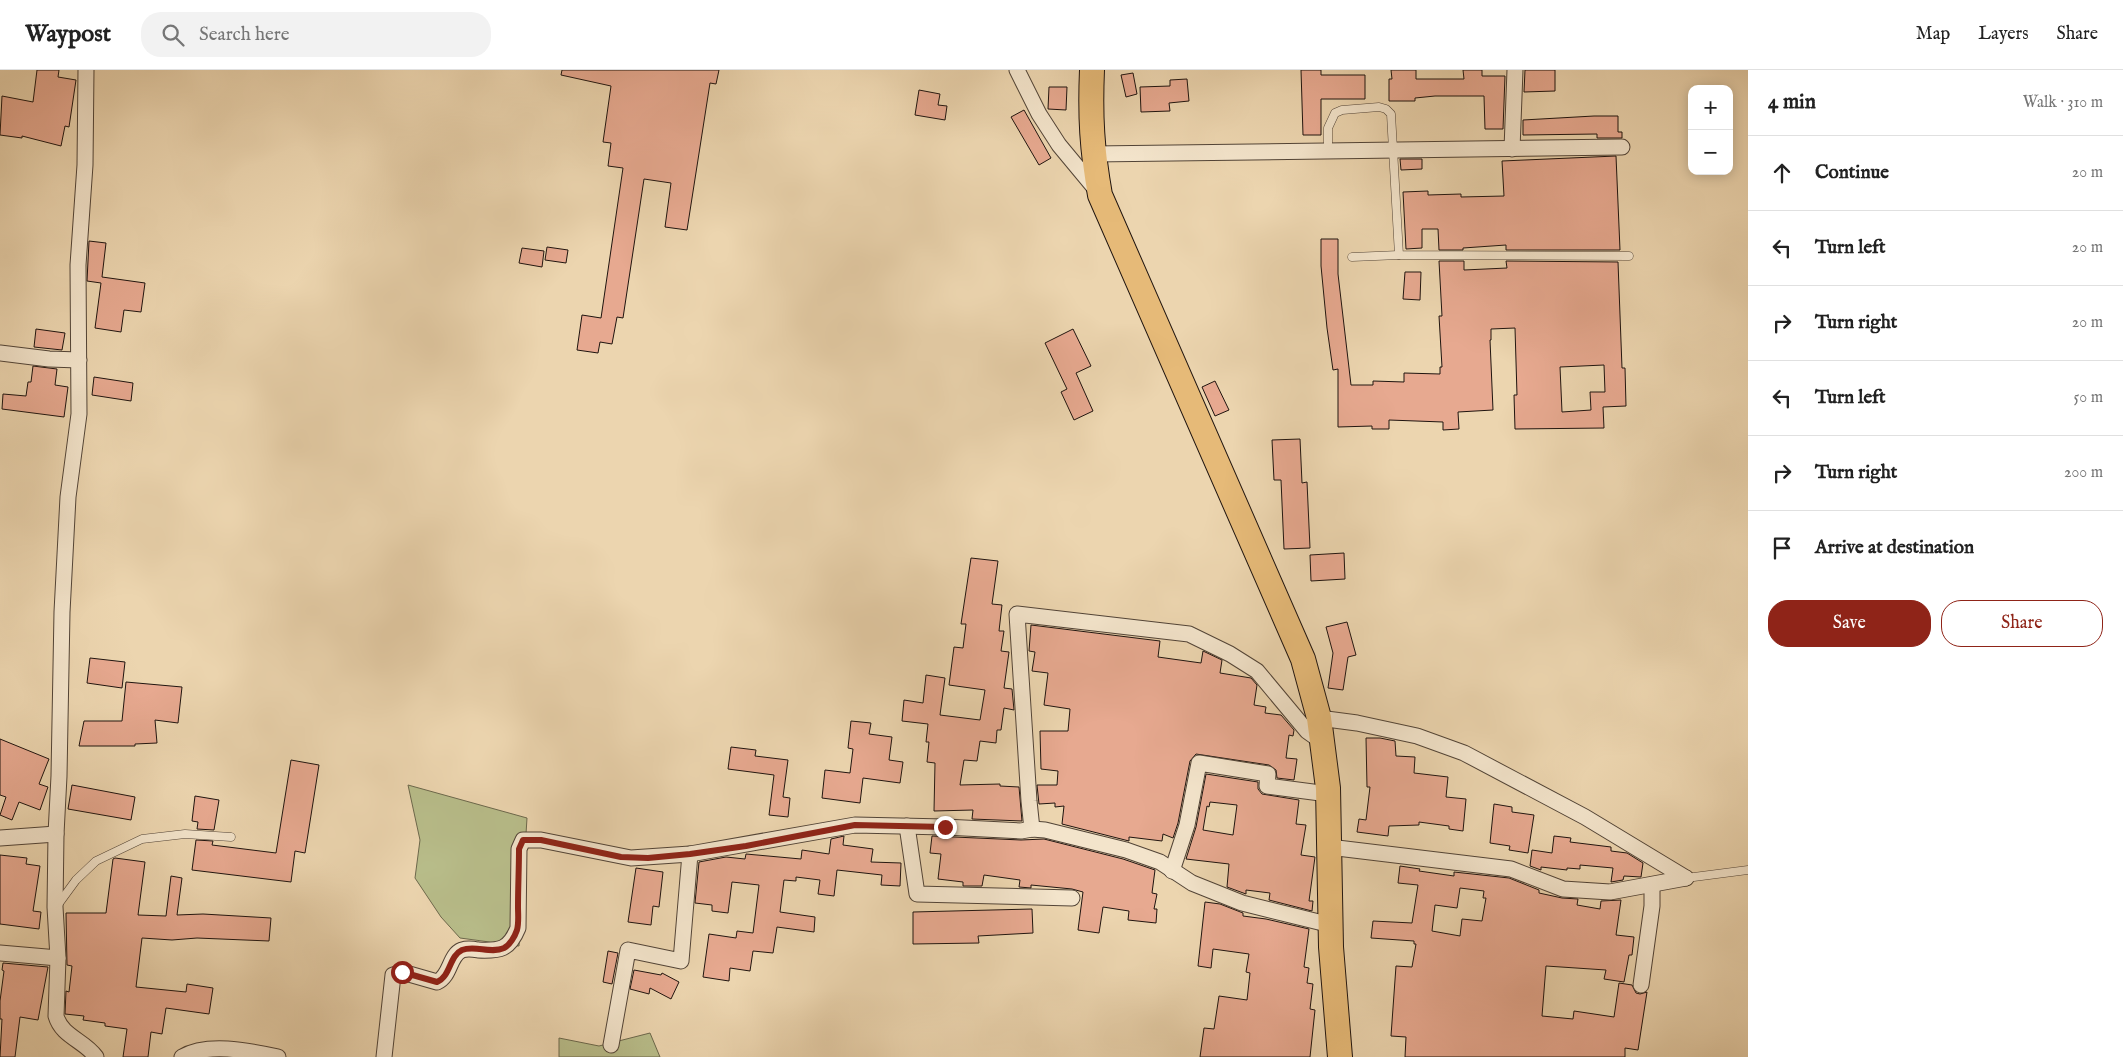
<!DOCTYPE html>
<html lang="en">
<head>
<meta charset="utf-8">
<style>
	:root { --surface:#fff; --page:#f2f2f2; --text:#222; --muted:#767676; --line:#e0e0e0; --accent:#8f2418 }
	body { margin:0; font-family:"IM FELL English",serif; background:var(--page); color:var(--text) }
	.controls { position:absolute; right:15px; top:15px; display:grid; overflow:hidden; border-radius:10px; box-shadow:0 2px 12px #0003 }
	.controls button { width:45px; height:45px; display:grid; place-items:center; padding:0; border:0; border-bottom:1px solid var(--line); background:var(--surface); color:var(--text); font:25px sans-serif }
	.stop { position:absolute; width:15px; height:15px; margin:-11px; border:4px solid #8f2418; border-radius:50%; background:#fff }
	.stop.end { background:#8f2418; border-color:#fff; box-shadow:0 1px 5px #0008 }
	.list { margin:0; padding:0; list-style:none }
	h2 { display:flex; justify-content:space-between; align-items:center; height:65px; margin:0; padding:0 20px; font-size:21px }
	h2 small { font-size:16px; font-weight:400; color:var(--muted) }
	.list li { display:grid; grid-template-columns:32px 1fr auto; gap:15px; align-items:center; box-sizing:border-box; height:75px; padding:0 20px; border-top:1px solid var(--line) }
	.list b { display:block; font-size:19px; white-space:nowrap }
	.list em { font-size:16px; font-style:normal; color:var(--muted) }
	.actions { display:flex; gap:10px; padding:15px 20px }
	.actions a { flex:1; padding:11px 0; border:1px solid var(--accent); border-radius:20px; text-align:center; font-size:18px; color:var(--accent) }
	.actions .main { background:var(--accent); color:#fff }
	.icon { flex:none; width:28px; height:28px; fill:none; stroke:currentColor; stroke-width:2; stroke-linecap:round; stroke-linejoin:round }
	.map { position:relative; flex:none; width:1748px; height:987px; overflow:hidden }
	header { display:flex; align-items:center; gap:30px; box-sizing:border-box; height:70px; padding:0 25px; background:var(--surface); border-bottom:1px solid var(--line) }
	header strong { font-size:24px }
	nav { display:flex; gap:28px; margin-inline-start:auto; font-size:18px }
	.search { width:350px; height:45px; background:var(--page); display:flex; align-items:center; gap:12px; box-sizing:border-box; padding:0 18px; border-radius:20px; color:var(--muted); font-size:19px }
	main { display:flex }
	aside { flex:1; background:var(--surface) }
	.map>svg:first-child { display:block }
	.green { fill:#b8bd8a; stroke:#6c684c }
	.building { fill:#e7a990; stroke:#1f140f; fill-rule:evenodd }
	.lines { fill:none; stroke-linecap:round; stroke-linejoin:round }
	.service-casing { stroke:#524437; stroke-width:9 }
	.minor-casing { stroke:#524437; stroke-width:17 }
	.trunk-casing { stroke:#1f140f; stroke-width:26 }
	.service { stroke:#f3e4cb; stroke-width:8 }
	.minor { stroke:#f3e4cb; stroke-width:15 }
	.trunk { stroke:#e6ba78; stroke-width:24 }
	.route { stroke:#8f2418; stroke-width:6 }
</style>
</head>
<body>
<header>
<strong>Waypost</strong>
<div class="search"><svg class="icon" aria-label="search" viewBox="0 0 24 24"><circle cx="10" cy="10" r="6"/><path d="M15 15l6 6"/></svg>Search here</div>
<nav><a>Map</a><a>Layers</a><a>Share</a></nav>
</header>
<main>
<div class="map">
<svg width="1748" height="987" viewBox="0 0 1748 987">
	<rect width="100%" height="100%" fill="#ecd5af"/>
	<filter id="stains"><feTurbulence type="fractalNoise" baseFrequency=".004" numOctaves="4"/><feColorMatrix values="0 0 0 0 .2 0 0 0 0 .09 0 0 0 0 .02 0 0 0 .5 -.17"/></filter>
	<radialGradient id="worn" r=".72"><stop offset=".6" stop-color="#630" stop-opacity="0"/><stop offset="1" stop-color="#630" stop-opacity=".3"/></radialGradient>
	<g class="green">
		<path d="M408 715 527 748 519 876 460 868 441 847 415 808 420 770Z"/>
		<path d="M650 963 660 987H559V968L599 976Z"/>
	</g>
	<g class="building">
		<path d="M37 0H59L58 7 76 10 69 57 65 56 61 76 22 66V68L0 65 2 26 33 32Z"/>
		<path d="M562 0H719L716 14 710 13 687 160 665 157 671 113 644 109 623 248 617 247 612 274 600 272 598 283 577 280 582 245 601 248 623 98 608 96 611 73 603 72 611 16 561 5Z"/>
		<path d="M1301 0H1321V5H1365V29H1321V65H1303Z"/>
		<path d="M1391 0H1416V9H1464L1463 0H1482V6H1505L1503 59H1485L1484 26H1435L1415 28V31H1389V9H1392Z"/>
		<path d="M1525 0H1555V21L1524 22Z"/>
		<path d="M1133 3 1137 24 1126 27 1121 5Z"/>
		<path d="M1187 9 1189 31 1169 33 1170 41 1141 42 1140 17 1170 16V10Z"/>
		<path d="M1049 17H1067L1066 40 1048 39Z"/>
		<path d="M919 20 940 24 938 35 947 36 945 50 915 45Z"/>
		<path d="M1024 40 1051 88 1039 95 1011 47Z"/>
		<path d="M1594 46H1618V62H1622V68H1597V64L1523 65V50Z"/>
		<path d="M1616 86 1620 180H1506V175L1463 178V180H1439L1438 159H1422V178L1406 179 1403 122 1428 121V125L1461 124V127L1504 126 1502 91Z"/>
		<path d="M1400 89H1422V99L1401 100Z"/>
		<path d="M1321 169H1338V204L1351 315H1373V311L1404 312V303L1440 304V297H1442L1439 246H1442L1439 191H1464V200L1507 198 1506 191 1618 192 1622 298H1625L1626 336 1603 337 1604 358 1515 359 1514 325H1517L1515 258 1491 259V270H1490L1493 340 1458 342 1459 359 1443 360V352L1389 350V359H1372V356L1338 357V299L1333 300 1327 258 1321 196ZM1604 295 1605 322H1590L1591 340 1562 342 1560 297Z"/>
		<path d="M89 171 106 173 102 207 145 213 141 242 124 240 121 262 95 258 101 213 87 211Z"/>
		<path d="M547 177 568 180 566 193 545 190Z"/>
		<path d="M522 178 544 181 542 197 519 193Z"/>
		<path d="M1405 202H1421L1420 230 1403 229Z"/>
		<path d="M36 259 65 263 62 280 34 277Z"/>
		<path d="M1073 259 1091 296 1076 303 1093 341 1074 350 1061 322 1067 319 1045 273Z"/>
		<path d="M33 296 57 299 55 315 68 317 64 347 2 339 3 324 26 326 28 312H31Z"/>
		<path d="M94 307 133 313 131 331 92 325Z"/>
		<path d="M1215 311 1229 340 1215 346 1202 317Z"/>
		<path d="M1300 369 1302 413 1307 412 1310 478 1284 479 1281 410H1274L1272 370Z"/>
		<path d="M1344 483 1345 509 1311 511 1310 485Z"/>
		<path d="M971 488 998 491 992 534 1002 535 999 561H1004L1001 581 1009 582 1004 618 1012 619 1014 640 1004 638 1001 660H997L996 673 980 671 977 691 964 690 960 715 1000 714V716L1019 717 1022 751 972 749 973 740 934 741 935 693 927 692 929 672H926L928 654 902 651 904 630 923 633 926 605 945 608 940 645 980 650 985 620 949 615 954 577 963 578 966 554H961Z"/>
		<path d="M1347 552 1356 585 1348 587 1343 620 1328 618 1333 583 1326 557Z"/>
		<path d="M1031 555 1160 571 1158 587 1201 593 1203 581 1222 590 1220 603 1251 608 1257 615 1254 635 1266 637 1265 643 1281 645 1294 660 1293 666 1289 665 1286 688 1297 689 1294 710 1277 708 1276 700 1269 695 1196 684 1190 691 1178 753 1173 768 1163 764 1162 771 1129 767V771L1062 754 1064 736 1055 737V733L1039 734 1037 715H1057L1058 701 1041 699 1040 661H1068L1070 639 1044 635 1048 603 1032 601 1035 582 1029 581Z"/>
		<path d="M90 588 125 592 122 618 87 613Z"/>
		<path d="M126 612 182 617 178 653 155 650 157 673 135 674V676H79L84 651H122Z"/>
		<path d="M851 651 871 653 869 664 892 667 889 690 903 692 900 713 863 708 860 733 822 728 825 700 850 703 853 679 848 678Z"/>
		<path d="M1366 668H1380L1395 671 1396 686 1415 687 1414 703 1448 707 1446 727 1466 729 1463 761 1449 759V756L1419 752V755L1389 756 1388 766 1357 762 1359 749 1366 750 1370 717H1367Z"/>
		<path d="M0 669 49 689 39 714 48 717 40 740 19 732 12 750 0 745 6 727 0 725Z"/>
		<path d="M731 677 756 680 755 686 788 690 783 727 790 728 788 747 769 745 774 705 728 699Z"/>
		<path d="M291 690 319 695 305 783 295 781 291 812 192 800 196 770 213 771 212 775 276 783Z"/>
		<path d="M1206 704 1258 712V719L1262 724 1299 730 1296 754 1306 755 1301 785 1315 787 1309 831H1313L1312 841 1269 830 1270 823 1246 820V824L1227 817 1229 794 1186 789 1196 757ZM1210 732 1237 735 1233 765 1203 760 1207 736 1209 737Z"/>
		<path d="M72 715 135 727 131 750 68 739Z"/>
		<path d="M195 726 219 730 214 760 197 759 198 752 192 751Z"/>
		<path d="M1494 734 1512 737V742L1534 745 1528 783 1509 780 1510 776 1490 773Z"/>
		<path d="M844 766 843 775 873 779 871 792 901 793 900 816 881 815 882 805 837 800 834 826 818 824 820 810 796 807V811L784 810 780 842 815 847 814 862 777 857 773 883 753 881 750 901 730 898 729 911 703 907 709 864 736 868 737 861 753 863 759 815 732 812 728 843 712 841V835L695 833 699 792 726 787 745 789 746 784 801 789 802 780 829 784 831 769Z"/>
		<path d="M932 766 1021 770 1044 769 1123 789 1155 800 1152 823 1157 824 1154 839H1157L1156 853 1128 850 1129 841 1103 837 1099 863 1078 860 1083 822 1072 819 1031 815V818L1019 817 1020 810 984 805 982 816H963V812L938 809 941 784 930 783Z"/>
		<path d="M1554 766 1571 768 1570 772 1611 777V781L1627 783 1643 793 1641 807 1624 806 1623 810 1611 812 1613 798 1580 795V799L1567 798V800L1541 797V800L1530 796 1532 780 1552 783Z"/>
		<path d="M0 785 27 788 26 794 40 796 33 841 41 842 39 859 0 854Z"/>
		<path d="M115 788 145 792 138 845 166 846 171 806 182 808 177 845 203 844 271 848 269 871 197 868 172 870 142 868 136 917 186 922 187 914 213 918 209 944 166 938 162 964 151 962 148 987H123L127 959 105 956V953L83 950 84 946 65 944 66 921 69 922 72 896 67 895 66 843H106L113 789Z"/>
		<path d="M1400 796 1420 799 1419 801 1454 806V802L1509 808 1539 820V823L1562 828 1578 829 1577 835 1600 839 1601 831 1621 830 1616 865 1634 867 1632 885H1629L1624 912 1604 909 1606 900 1546 896 1542 946 1573 949 1574 941 1614 947 1619 913 1632 915 1636 923 1640 924 1647 922 1638 980 1625 978V987H1405L1406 967 1391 966 1396 896 1412 897 1416 874H1414V871L1371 868 1373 851 1412 853 1418 815 1398 813ZM1460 818 1484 821 1483 828H1486L1482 851 1462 849 1460 866 1432 861 1435 835 1457 838Z"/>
		<path d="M636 798 663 802 659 837 653 836 651 855 628 852Z"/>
		<path d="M1205 832 1220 834 1243 843V846L1266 849 1309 859 1304 897 1309 898 1307 913 1313 914 1310 939 1315 940 1310 987H1200L1204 958 1214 959 1219 926 1247 930 1250 903 1246 902 1249 884 1213 879 1211 898 1198 896Z"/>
		<path d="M1032 839 1033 863 978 866 979 873 913 874V842Z"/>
		<path d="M608 881 618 883 612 914 603 912Z"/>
		<path d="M3 893 48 897 38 950 20 947 15 987H0L2 949H0V931L4 901 2 900Z"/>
		<path d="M634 900 661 905 662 903 679 912 671 929 650 918 649 924 630 919Z"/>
	</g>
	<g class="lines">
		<g class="service-casing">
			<g id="service">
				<path d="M1328 81V58L1335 43 1342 40 1379 37 1386 39 1391 44 1399 185 1629 186"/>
				<path d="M1352 187 1399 185"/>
				<path d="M1686 808 1748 800"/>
				<path d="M57 836 76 810 96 791 142 769 185 764 231 767"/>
			</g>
		</g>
		<g class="minor-casing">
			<g id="minor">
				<path d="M86 0 85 95 78 195 79 344 68 427 62 542 59 706 56 764 55 837 58 888 56 946C62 967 84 970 96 987"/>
				<path d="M1017 0 1039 44 1059 75 1098 122"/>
				<path d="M1512 79 1515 0"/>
				<path d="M1093 84 1622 77"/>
				<path d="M0 283 49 289 79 290"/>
				<path d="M1319 648 1357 653 1417 666 1464 683 1585 747 1686 808"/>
				<path d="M907 756 917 824 1072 828"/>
				<path d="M1032 759 1029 731 1017 544 1189 564 1230 584 1257 601 1307 661 1324 673"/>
				<path d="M0 768 56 764"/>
				<path d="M1329 777 1511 799 1563 819 1610 822 1686 808"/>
				<path d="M1172 801 1187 755 1199 693 1268 704 1267 716 1328 724"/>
				<path d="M0 883 58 888"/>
				<path d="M1641 915 1652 836V815"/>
				<path d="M611 975 628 880 681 891 690 784"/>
				<path d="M182 987C208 972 249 981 278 987"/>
				<path d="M384 987 393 905 402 902 437 912C451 906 449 885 462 880 468 878 473 879 478 880 500 881 509 880 518 858L519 779 523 770H541L631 788 690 784 855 755 945 757 1021 761 1032 759 1045 760 1126 780 1160 792 1192 813 1242 833 1331 855"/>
			</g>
		</g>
		<g class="trunk-casing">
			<path id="trunk" d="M1092 0C1090 46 1092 80 1100 125L1303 589 1319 648 1328 718 1331 877 1340 987"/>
		</g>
		<use href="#service" class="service"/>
		<use href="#minor" class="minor"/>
		<use href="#trunk" class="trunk"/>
	</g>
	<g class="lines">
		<path class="route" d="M402 902 437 912C451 906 449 886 462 880 475 875 491 884 504 878 510 875 515 866 517 860 519 853 518 844 518 837 518 817 519 798 519 779L523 770H541L621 787 648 788 690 784 746 776 855 755 945 757"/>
	</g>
	<rect width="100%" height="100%" filter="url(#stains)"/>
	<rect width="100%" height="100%" fill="url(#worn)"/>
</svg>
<div class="controls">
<button>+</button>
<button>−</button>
</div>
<div class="stop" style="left:402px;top:902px"></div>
<div class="stop end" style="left:945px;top:757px"></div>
</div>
<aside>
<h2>4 min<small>Walk · 310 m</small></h2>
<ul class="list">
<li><svg class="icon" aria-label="ahead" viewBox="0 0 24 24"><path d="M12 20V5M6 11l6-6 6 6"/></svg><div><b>Continue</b></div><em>20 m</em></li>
<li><svg class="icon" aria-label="left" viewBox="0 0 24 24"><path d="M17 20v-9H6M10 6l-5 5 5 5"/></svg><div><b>Turn left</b></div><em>20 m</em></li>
<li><svg class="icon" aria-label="right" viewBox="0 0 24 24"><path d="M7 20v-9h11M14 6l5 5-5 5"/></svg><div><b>Turn right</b></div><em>20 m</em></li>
<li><svg class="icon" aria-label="left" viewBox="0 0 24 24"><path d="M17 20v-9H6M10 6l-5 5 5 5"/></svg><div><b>Turn left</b></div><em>50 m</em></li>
<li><svg class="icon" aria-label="right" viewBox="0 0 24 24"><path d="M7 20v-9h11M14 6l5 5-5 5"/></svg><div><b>Turn right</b></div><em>200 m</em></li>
<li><svg class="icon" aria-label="arrive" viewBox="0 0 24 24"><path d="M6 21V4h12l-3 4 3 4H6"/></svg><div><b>Arrive at destination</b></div></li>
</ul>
<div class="actions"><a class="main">Save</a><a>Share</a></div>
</aside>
</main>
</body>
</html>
